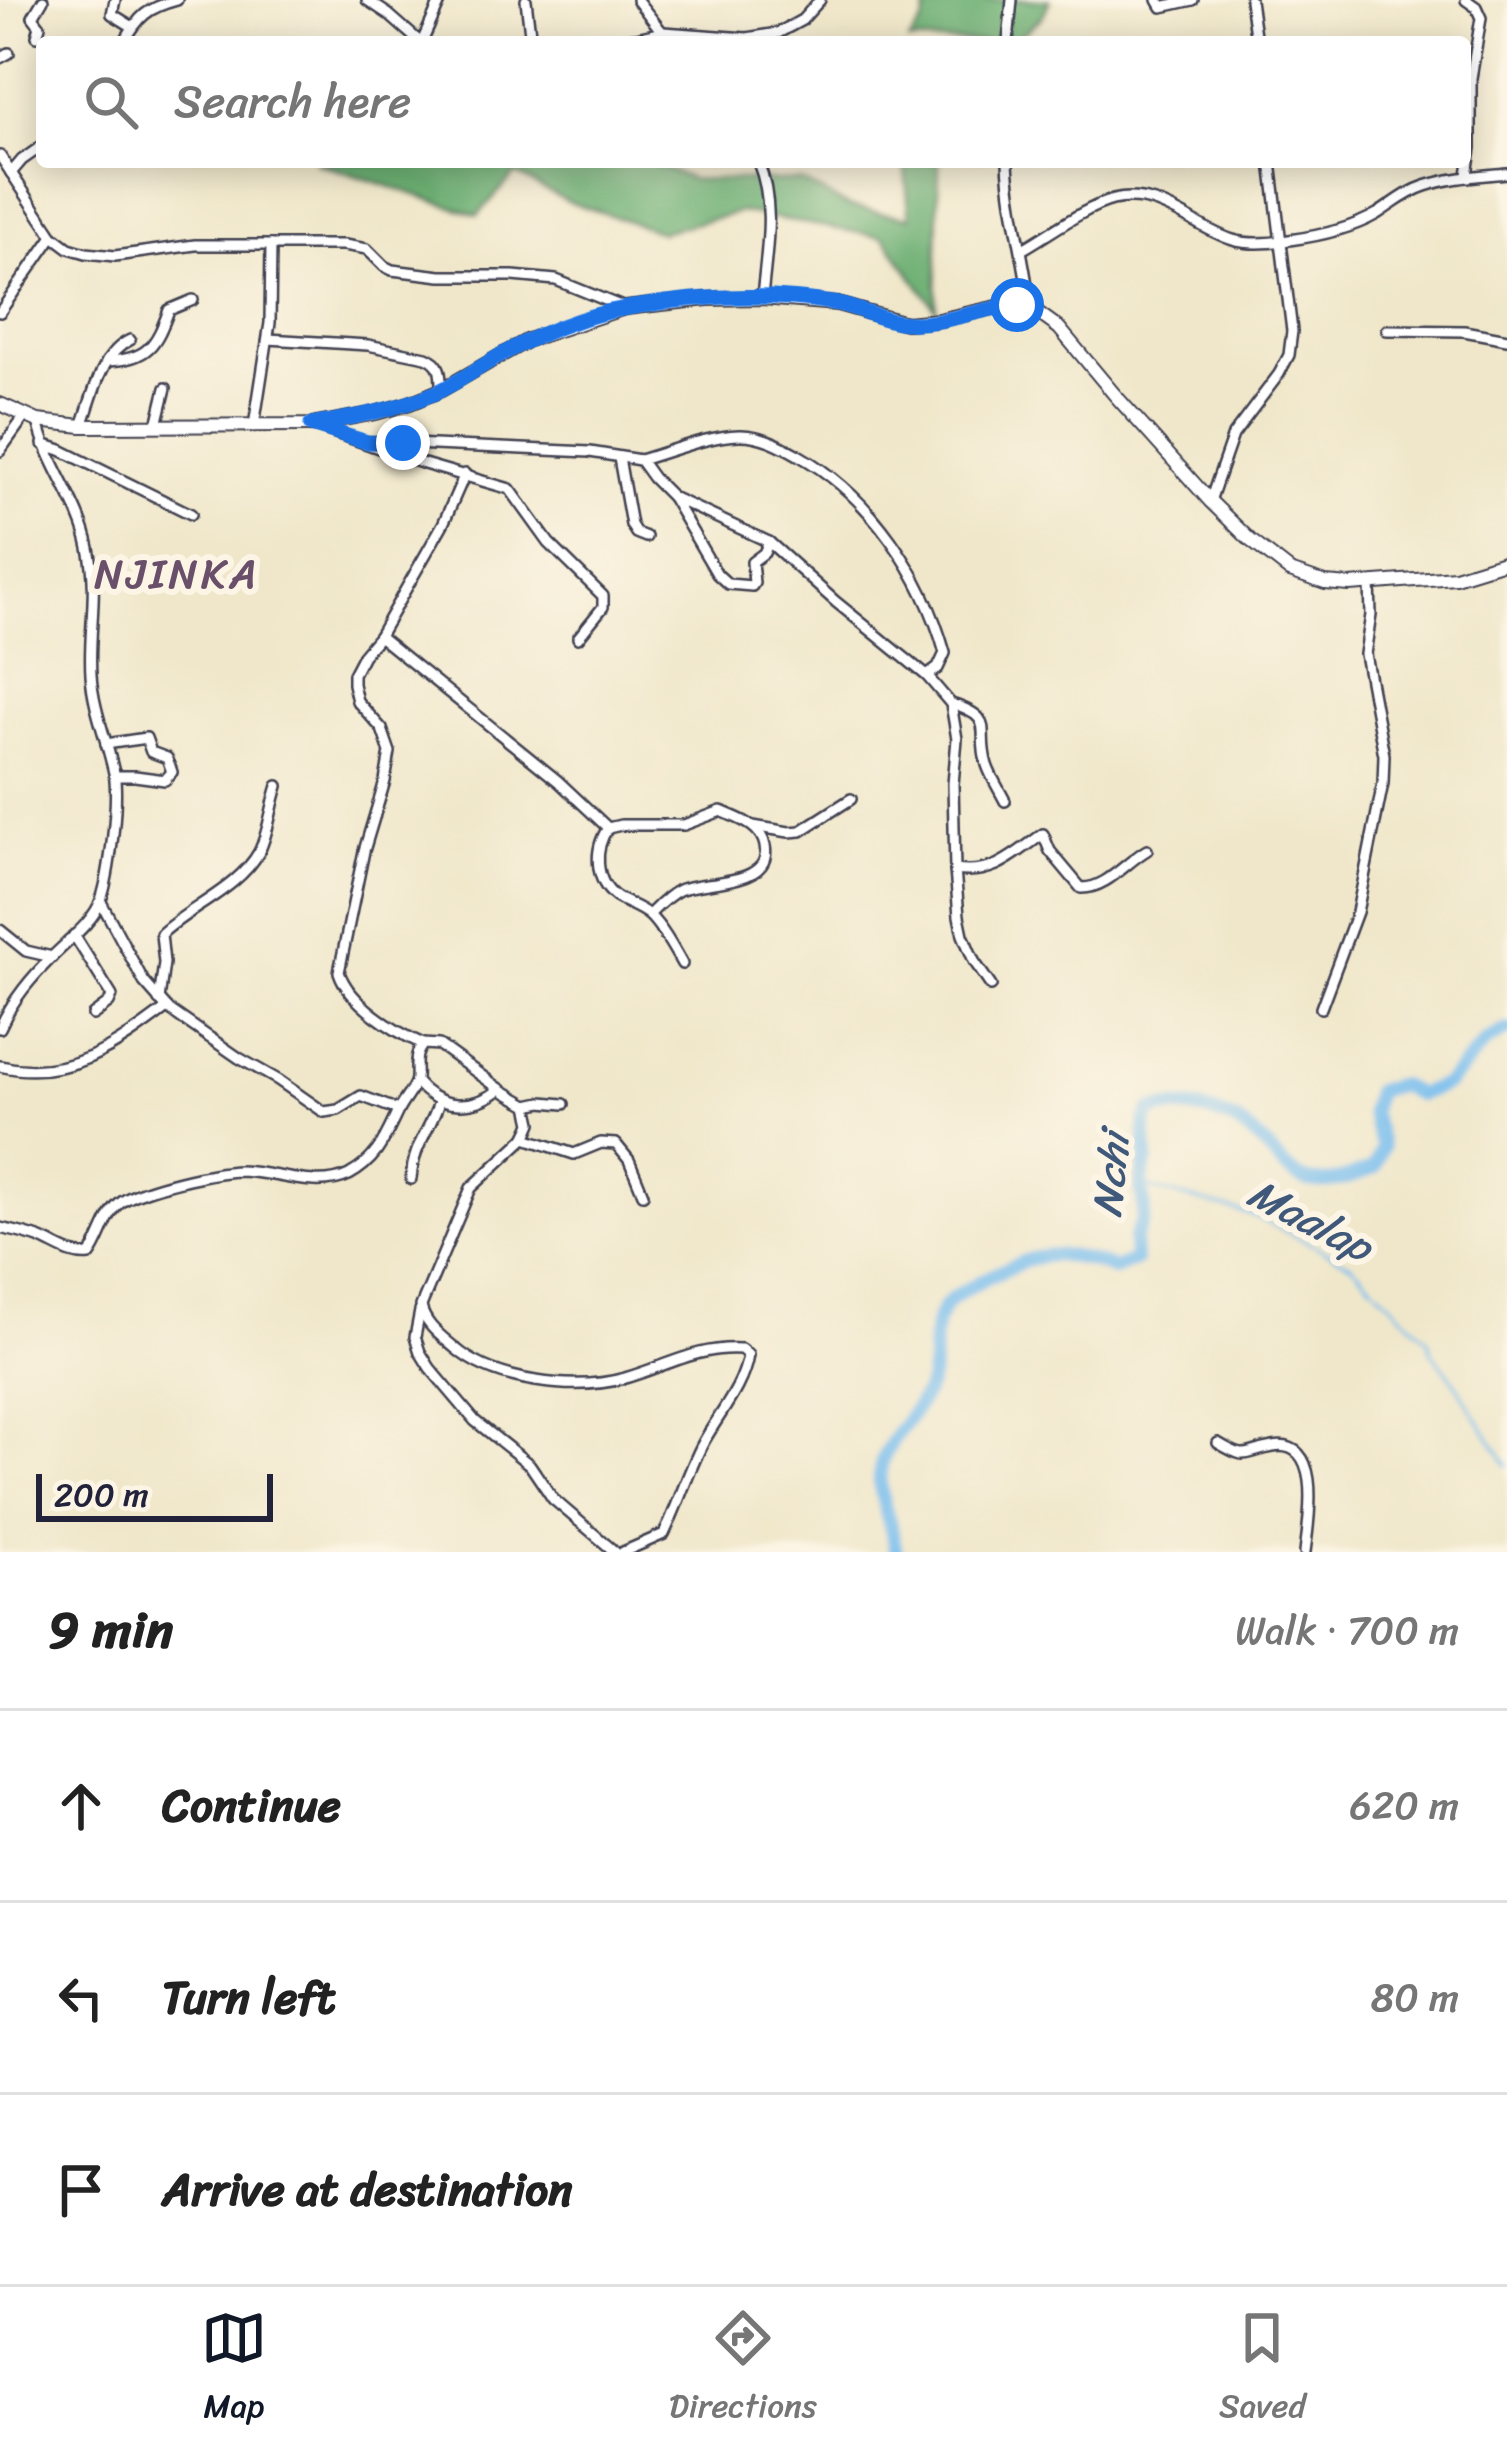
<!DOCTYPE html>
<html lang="en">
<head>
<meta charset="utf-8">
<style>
	:root { --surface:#fff; --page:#f2f2f2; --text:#222; --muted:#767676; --line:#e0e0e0; --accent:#111827 }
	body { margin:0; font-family:Sriracha,sans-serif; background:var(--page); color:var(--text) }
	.scale { position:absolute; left:36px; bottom:30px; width:237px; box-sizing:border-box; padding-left:12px; border:6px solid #22223b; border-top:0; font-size:33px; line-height:42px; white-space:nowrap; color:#22223b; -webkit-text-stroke:9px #fcf5e5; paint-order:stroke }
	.stop { position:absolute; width:36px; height:36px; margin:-27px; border:9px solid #1a73e8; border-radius:50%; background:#fff }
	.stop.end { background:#1a73e8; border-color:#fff; box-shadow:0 3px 12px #0008 }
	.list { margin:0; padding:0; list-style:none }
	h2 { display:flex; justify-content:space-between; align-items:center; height:156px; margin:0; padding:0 48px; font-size:51px }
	h2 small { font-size:39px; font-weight:400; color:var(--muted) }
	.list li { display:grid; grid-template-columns:78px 1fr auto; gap:36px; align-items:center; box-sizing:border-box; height:192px; padding:0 48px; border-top:3px solid var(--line) }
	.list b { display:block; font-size:45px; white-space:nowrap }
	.list em { font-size:39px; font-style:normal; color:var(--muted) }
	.icon { flex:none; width:66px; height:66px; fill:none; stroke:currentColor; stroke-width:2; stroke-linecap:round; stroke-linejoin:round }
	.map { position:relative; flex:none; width:1507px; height:1552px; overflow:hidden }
	.search { position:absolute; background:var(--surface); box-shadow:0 6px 30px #0003; left:36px; right:36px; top:36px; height:132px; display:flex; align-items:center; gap:30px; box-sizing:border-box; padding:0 42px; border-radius:12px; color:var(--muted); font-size:45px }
	.sheet { height:732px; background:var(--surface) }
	nav { display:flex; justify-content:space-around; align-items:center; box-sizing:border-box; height:168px; border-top:3px solid var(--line); background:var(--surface); font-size:33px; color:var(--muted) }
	nav a { display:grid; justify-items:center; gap:6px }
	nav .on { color:var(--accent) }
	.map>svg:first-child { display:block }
	.forest { fill:#6caf72; stroke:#476856; stroke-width:3 }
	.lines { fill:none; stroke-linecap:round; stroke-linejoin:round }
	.stream { stroke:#77bdee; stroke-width:3 }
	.river { stroke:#77bdee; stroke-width:14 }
	.minor-casing { stroke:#414050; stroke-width:14 }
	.major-casing { stroke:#414050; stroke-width:16 }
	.minor { stroke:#fff; stroke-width:9 }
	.major { stroke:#fff; stroke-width:12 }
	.route { stroke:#1a73e8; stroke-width:15 }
	.labels { text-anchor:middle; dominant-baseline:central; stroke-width:12; stroke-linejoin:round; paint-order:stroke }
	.neighbourhood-label { font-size:42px; letter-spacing:3px; fill:#694f69; stroke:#fcf5e5 }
	.water-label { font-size:42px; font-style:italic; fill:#40587a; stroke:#fcf5e5 }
</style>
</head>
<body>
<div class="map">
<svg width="1507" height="1552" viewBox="0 0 1507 1552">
	<rect width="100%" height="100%" fill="#fcf5e5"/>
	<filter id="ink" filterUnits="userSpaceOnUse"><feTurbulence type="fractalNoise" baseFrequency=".00833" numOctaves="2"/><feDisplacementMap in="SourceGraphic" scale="24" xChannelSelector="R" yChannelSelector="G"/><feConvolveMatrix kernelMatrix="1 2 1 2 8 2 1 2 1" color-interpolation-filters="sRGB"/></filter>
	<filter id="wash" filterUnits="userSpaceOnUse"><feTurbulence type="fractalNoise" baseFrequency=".004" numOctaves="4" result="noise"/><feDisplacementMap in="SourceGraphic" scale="48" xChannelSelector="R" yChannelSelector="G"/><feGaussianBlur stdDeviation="2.7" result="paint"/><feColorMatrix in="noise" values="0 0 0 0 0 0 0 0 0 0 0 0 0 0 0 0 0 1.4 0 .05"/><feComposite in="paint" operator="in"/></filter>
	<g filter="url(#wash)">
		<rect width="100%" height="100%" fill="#f0e7ca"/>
		<g class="forest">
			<path d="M928 0H1050L1042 17 1013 42H909L924 21Z"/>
			<path d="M314 162H649L691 179 801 181 848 206 910 218 904 162H939L936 309 884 237 740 212 661 232 567 201 515 174 478 215Z"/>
		</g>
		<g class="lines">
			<path class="stream" d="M1141 1186 1252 1215 1351 1264 1428 1339 1432 1352 1450 1375 1507 1465"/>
			<path class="river" d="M896 1552C893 1524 878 1501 880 1472 882 1443 919 1412 929 1385 937 1363 930 1343 937 1322 940 1314 945 1304 952 1299 968 1286 1023 1259 1043 1256 1068 1253 1091 1260 1114 1269L1135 1260 1134 1239 1143 1220 1144 1205 1141 1186 1147 1159 1145 1124 1150 1111C1182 1103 1224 1110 1250 1132 1270 1147 1283 1174 1309 1181 1331 1186 1354 1176 1374 1168L1382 1147 1371 1112 1376 1091 1400 1085 1418 1095 1447 1084 1486 1042 1507 1030"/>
		</g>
	</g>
	<g filter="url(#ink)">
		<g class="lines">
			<g class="minor-casing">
				<g id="minor">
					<path d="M115 0 112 14 133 27"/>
					<path d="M367 0 388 14 420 42"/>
					<path d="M526 0 531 42"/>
					<path d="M637 0 670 42"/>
					<path d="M1158 0 1162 7 1193 0"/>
					<path d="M1250 0 1256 42"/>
					<path d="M1466 0 1476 7 1481 18 1471 78V148L1467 175"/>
					<path d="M37 36 40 26 33 17 43 0"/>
					<path d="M124 42C139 16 147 8 177 0"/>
					<path d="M422 42 441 0"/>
					<path d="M579 42 636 38 663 32 747 38 778 33 802 20 820 0"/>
					<path d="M1008 42 1012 0"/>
					<path d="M0 58 9 53"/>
					<path d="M0 156 53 236 0 312"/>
					<path d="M758 162C776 206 766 251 762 298"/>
					<path d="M1008 162C1010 211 1025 258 1030 307"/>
					<path d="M11 173 22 160 42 146"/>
					<path d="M53 236 69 248 86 253 115 256 195 245H344L367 249 384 266 392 270 441 276H513L556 280 625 308"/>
					<path d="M1023 249C1048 235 1085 207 1113 200 1160 189 1192 227 1233 240 1250 245 1272 243 1289 240 1319 236 1351 229 1377 214 1393 204 1406 192 1425 186 1452 177 1479 176 1507 173"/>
					<path d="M1387 330 1464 331 1507 339"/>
					<path d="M268 339 368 345 426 357C442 363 441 375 441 390"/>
					<path d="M107 361C148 360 156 345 169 310L193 300"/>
					<path d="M157 425 166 388"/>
					<path d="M82 426C93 397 100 354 130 340"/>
					<path d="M254 426 270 323 271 245"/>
					<path d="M316 426 424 464 510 489 549 543 603 596V607L578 638"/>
					<path d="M367 442 590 452 640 460 653 478 672 497 769 542 836 602 927 676 951 704 957 739 953 784 955 870 959 916 963 935 974 961 991 986"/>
					<path d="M43 444 61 450 191 514"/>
					<path d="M0 451 25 416"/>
					<path d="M619 458 631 525 636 533 646 537"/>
					<path d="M640 460C672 451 707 436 739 435 761 434 782 446 800 456 871 497 923 574 945 653L938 668 927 676"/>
					<path d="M672 497 717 574 728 584 752 586 754 583 752 562 764 553 769 542"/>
					<path d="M1210 501 1233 435 1279 374 1289 355 1292 331 1271 162"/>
					<path d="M379 636 558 781 608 828"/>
					<path d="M951 704C998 718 976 729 987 765 991 777 999 789 1005 801"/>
					<path d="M106 744 146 738 151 752 167 758 172 772 165 780 135 776H115"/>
					<path d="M753 826 789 832 801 831 851 799"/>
					<path d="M608 828 621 825H684L721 811C739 819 761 825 765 846 773 887 701 880 679 890 667 896 658 906 649 915"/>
					<path d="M608 828C594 848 594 881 616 897 627 904 640 907 650 916 663 929 673 948 682 964"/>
					<path d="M955 870C994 876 1013 855 1043 834L1050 851 1081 888C1106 889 1126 862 1147 850"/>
					<path d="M101 902 144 982 167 1008 239 1058 278 1080 324 1112 338 1110 361 1096 398 1110"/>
					<path d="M0 930 26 951 52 957"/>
					<path d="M74 935 112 996 109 1003 93 1015"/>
					<path d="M159 1000 164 963 161 934C190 907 239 888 259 852 269 832 271 807 278 786"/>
					<path d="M1321 1008 1357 912 1383 783 1384 755 1365 654 1371 615 1370 583"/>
					<path d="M0 1028C12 1000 32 977 54 955 69 940 94 921 101 900 110 874 119 799 114 773 107 740 93 709 91 675 88 630 99 594 89 548 80 502 48 466 38 421"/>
					<path d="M423 1044C395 1032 349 1003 339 972L364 851 385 781 390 752 382 729 357 701 353 684V674L363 655 379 636 443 524 465 474"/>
					<path d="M0 1066C67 1082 117 1046 167 1008"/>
					<path d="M416 1082C439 1109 473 1111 500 1089"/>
					<path d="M528 1105 542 1102 564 1104"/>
					<path d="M525 1138 574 1154 601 1143 616 1144 629 1160 643 1194"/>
					<path d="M411 1179C414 1143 429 1133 439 1102"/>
					<path d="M0 1228C14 1231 28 1234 41 1239 58 1246 70 1257 90 1255 102 1239 106 1212 123 1201 146 1187 212 1172 239 1171 273 1171 316 1191 349 1175 378 1159 385 1138 398 1111 403 1100 414 1090 416 1079 417 1065 413 1056 423 1044L439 1045 500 1089 528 1105 532 1123 529 1130 525 1138 471 1188 421 1306C424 1324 441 1336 455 1348 494 1382 575 1392 625 1378 664 1367 699 1346 741 1349L748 1355C743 1389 716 1417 701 1447 687 1475 678 1505 664 1534L623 1552"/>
					<path d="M420 1311 415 1337 420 1352 430 1368 475 1421 530 1465 553 1499 615 1552"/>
					<path d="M1218 1443C1250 1462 1242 1452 1273 1447 1325 1438 1308 1525 1305 1552"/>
				</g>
			</g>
			<g class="major-casing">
				<path id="major" d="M0 404 38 421 82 426 311 425 376 413 410 403 441 390 528 340 625 308 708 299 762 298 837 304 906 323 938 320 997 307 1017 305 1030 307 1059 328 1114 394 1210 501 1250 540 1290 571 1325 583 1350 585 1455 577 1507 561"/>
			</g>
			<use href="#minor" class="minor"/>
			<use href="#major" class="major"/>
		</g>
	</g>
	<g class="lines" filter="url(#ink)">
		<path class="route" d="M403 443 367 442 311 425C354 417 395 410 435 393 457 383 478 368 499 356 537 334 584 315 627 308 695 296 770 292 838 304 862 309 884 322 909 323 945 325 981 308 1017 305"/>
	</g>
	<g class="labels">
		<g class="neighbourhood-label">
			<text x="177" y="574">NJINKA</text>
		</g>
		<g class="water-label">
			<text transform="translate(1111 1175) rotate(-84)">Nchi</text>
			<text transform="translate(1310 1220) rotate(27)">Maalap</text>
		</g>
	</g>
</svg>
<div class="scale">200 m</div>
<div class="stop" style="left:1017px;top:305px"></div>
<div class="stop end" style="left:403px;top:443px"></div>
<div class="search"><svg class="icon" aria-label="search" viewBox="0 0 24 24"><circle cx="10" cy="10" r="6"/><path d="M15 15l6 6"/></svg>Search here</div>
</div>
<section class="sheet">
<h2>9 min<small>Walk · 700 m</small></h2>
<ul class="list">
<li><svg class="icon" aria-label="ahead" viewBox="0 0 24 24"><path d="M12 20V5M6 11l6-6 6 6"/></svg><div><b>Continue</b></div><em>620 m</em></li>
<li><svg class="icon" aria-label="left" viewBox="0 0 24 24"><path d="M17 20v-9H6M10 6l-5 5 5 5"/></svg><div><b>Turn left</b></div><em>80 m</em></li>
<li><svg class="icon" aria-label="arrive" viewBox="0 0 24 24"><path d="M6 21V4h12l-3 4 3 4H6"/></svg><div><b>Arrive at destination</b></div></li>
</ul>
</section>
<nav>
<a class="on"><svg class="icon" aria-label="map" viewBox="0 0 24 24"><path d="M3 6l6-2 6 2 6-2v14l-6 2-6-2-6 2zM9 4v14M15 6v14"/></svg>Map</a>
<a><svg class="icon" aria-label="directions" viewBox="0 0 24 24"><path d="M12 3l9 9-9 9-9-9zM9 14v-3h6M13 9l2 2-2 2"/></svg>Directions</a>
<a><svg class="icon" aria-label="saved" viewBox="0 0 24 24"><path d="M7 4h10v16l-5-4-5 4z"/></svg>Saved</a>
</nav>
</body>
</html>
